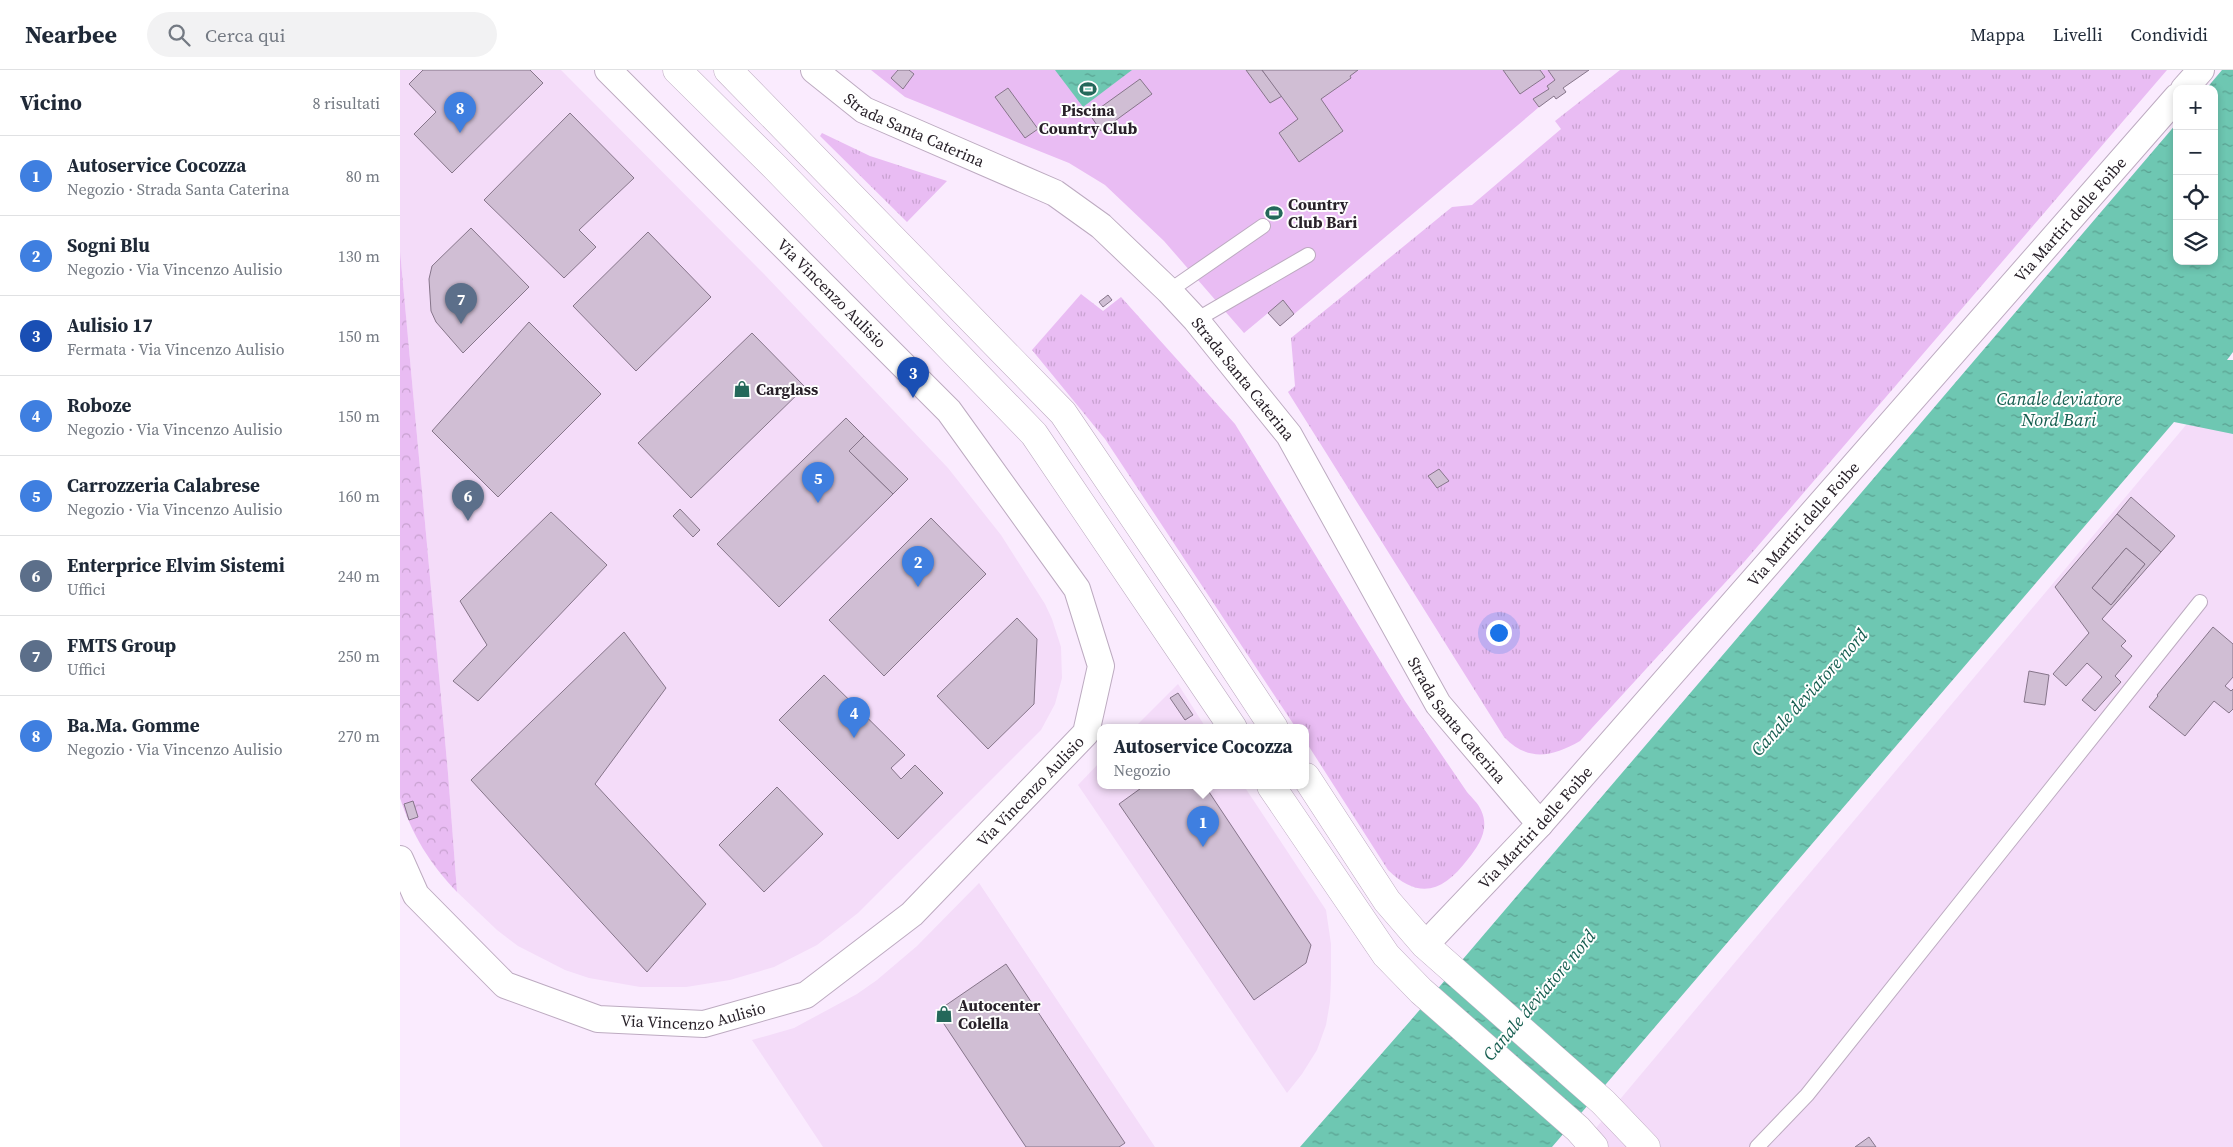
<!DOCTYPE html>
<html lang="it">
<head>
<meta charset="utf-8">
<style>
	:root { --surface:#fff; --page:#f2f2f3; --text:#1f2937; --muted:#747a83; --line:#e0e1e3; --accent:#24685a }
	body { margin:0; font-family:"Source Serif 4",serif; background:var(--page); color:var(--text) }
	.controls { position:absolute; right:15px; top:15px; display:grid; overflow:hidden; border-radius:10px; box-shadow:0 2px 8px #0003 }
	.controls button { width:45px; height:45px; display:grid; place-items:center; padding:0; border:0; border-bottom:1px solid var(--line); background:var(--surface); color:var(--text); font:25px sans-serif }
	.you { position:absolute; left:1098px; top:562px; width:18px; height:18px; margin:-12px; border:4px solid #fff; border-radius:50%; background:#1a73e8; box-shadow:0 0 0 8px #1a73e833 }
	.badge { display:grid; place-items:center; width:32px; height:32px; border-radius:50%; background:var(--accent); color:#fff; font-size:16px; font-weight:700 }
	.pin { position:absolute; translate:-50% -41px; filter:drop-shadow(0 1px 2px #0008) }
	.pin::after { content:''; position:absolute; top:26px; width:18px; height:15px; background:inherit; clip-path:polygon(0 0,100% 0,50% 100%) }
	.popup { position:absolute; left:697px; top:654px; width:212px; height:65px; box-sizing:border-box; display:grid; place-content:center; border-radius:10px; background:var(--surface); filter:drop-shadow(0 1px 4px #0005); font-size:16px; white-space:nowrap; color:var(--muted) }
	.popup b { font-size:19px; color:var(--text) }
	.popup::after { content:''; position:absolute; left:50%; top:100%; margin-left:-10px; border:10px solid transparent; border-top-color:var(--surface) }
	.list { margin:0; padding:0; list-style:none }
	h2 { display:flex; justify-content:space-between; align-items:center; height:65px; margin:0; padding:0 20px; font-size:21px }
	h2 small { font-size:16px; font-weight:400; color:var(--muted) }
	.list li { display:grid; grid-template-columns:32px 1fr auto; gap:15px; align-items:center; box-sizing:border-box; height:80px; padding:0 20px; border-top:1px solid var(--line) }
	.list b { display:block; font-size:19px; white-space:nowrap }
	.list p { margin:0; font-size:16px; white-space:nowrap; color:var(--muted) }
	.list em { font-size:16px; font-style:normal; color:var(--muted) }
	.icon { flex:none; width:28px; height:28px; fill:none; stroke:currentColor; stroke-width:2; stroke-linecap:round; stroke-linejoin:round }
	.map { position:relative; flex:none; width:1833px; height:1077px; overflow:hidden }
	header { display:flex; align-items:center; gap:30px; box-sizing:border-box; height:70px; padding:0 25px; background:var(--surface); border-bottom:1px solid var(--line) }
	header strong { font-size:24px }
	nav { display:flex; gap:28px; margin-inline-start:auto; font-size:18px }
	.search { width:350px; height:45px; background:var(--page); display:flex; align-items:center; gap:12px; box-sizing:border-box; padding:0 18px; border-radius:28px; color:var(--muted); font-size:19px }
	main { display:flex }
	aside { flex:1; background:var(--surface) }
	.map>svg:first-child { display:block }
	.built { fill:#f4dcf9 }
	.grass { fill:url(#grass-tufts) }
	.park { fill:url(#park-crowns) }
	.pitch { fill:#e9bcf3 }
	.water { fill:url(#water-ripples) }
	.building { fill:#d0bed4; stroke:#86758a; fill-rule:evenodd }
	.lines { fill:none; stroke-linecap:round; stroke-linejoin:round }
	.lane-casing { stroke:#bdabc1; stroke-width:16 }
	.street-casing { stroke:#bdabc1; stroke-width:28 }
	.secondary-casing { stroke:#bdabc1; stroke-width:29 }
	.lane { stroke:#fff; stroke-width:14 }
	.street { stroke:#fff; stroke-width:26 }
	.secondary { stroke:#fff; stroke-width:28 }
	.labels { text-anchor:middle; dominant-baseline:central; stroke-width:4; stroke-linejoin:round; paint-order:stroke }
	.poi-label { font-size:16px; font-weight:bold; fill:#282129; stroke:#fefefe; text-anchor:start }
	.street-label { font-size:16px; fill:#282129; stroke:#fefefe }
	.water-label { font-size:18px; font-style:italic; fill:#165e50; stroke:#fefefe }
</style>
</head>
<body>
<header>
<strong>Nearbee</strong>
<div class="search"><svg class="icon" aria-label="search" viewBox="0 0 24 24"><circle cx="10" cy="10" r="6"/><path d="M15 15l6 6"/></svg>Cerca qui</div>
<nav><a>Mappa</a><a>Livelli</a><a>Condividi</a></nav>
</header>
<main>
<aside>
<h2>Vicino<small>8 risultati</small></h2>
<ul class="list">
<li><span class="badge" style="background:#3f7fe0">1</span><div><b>Autoservice Cocozza</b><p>Negozio · Strada Santa Caterina</p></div><em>80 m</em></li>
<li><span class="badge" style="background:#3f7fe0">2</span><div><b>Sogni Blu</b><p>Negozio · Via Vincenzo Aulisio</p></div><em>130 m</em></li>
<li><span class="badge" style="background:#1a4fb4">3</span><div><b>Aulisio 17</b><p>Fermata · Via Vincenzo Aulisio</p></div><em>150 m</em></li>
<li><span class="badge" style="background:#3f7fe0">4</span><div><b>Roboze</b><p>Negozio · Via Vincenzo Aulisio</p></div><em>150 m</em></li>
<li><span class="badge" style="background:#3f7fe0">5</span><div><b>Carrozzeria Calabrese</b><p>Negozio · Via Vincenzo Aulisio</p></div><em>160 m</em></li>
<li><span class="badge" style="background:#5c6f8a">6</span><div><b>Enterprice Elvim Sistemi</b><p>Uffici</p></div><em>240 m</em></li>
<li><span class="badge" style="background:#5c6f8a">7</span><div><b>FMTS Group</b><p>Uffici</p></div><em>250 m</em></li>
<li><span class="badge" style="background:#3f7fe0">8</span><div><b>Ba.Ma. Gomme</b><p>Negozio · Via Vincenzo Aulisio</p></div><em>270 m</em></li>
</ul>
</aside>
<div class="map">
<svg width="1833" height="1077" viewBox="0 0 1833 1077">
	<defs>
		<pattern id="grass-tufts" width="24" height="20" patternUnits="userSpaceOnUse" patternTransform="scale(1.25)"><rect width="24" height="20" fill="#e9bcf3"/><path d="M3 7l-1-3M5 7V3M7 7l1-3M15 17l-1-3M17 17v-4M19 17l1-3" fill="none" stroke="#c8a1d0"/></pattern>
		<pattern id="park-crowns" width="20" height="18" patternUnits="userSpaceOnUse" patternTransform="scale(1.25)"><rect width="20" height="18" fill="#e9bcf3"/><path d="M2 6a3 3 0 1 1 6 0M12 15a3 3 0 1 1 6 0" fill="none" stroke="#c8a1d0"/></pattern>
		<pattern id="water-ripples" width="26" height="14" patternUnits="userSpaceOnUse" patternTransform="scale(1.25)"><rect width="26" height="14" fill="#6ec7b2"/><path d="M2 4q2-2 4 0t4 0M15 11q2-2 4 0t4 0" fill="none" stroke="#5aa191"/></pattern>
	</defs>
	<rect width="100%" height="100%" fill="#faebfe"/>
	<g class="built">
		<path d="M0 0H161L364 204 548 398 601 465 645 534 652 549 661 577 662 608 655 634 641 660 458 843 417 875 374 897 330 910 286 917H240L189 908 165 900 118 876 97 860 57 822 48 703 0 181Z"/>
		<path d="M1833 299V1077H1180Z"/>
		<path d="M778 614 806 658H734Z"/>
		<path d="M700 692V716H844L926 840 931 874V910L930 932 926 955 917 980 902 1004 887 1023 678 715Z"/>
		<path d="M579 813 755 1077H423L352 970 394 958 457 924 477 910 517 876Z"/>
	</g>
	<g class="grass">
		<path d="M1220 0H1767L1345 491 1180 671C1152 687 1128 692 1104 667L888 322 895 316 891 268 1052 137 1072 135 1161 59 1155 51Z"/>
		<path d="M422 63 470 86 547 111 507 152 420 66Z"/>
		<path d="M681 224 703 241 721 227 835 354 1005 631 1067 722C1072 728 1078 733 1081 740 1090 759 1079 775 1068 789 1044 821 1020 831 988 800L906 672V658H896L705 369 632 280Z"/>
	</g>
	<path class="park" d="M0 181 48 703 57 822C30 794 12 765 0 728Z"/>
	<path class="pitch" d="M471 0H1183L880 256 868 243 844 263 764 171 705 115 669 93 505 27Z"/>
	<g class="water">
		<path d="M655 0H732L683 37Z"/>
		<path d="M1822 0H1833V282L1827 290H1833V364L1774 352 1152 1077H900L1011 950 1777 53V191H1814V19H1806Z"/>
	</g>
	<g class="building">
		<path d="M23 0H130L143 13 52 103 14 64 36 42 9 14Z"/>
		<path d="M498 0H509L514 4 503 19 491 8Z"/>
		<path d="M846 0H862L882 26 870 33Z"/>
		<path d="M862 0H958L950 6 951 8 921 29 943 61 899 92 879 63 898 49Z"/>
		<path d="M1103 0H1140L1145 7 1120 24Z"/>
		<path d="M1148 0H1189L1163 18 1166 22 1156 29 1154 26 1139 37 1133 29 1149 19 1147 16 1155 10Z"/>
		<path d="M740 9 752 24 701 61 690 45Z"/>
		<path d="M608 18 638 59 625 68 595 27Z"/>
		<path d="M170 43 234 108 179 160 196 177 164 208 84 130Z"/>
		<path d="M71 158 129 217 63 283 36 252 31 241 29 209 32 196Z"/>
		<path d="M248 162 311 227 236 301 173 236Z"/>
		<path d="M708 225 712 230 703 237 699 232Z"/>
		<path d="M883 230 894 244 880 256 868 243Z"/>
		<path d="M129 252 201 324 98 427 32 361Z"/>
		<path d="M352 263 405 317 291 428 238 373Z"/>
		<path d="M446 348 464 366 449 381 493 424 379 537 317 474Z"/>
		<path d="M464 366 508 409 493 424 449 381Z"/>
		<path d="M1039 399 1049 411 1037 418 1028 406Z"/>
		<path d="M1731 427 1775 466 1761 482 1717 444Z"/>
		<path d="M280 439 300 460 293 467 273 446Z"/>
		<path d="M151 442 207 495 78 631 53 611 87 575 60 531Z"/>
		<path d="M1717 444 1761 482 1702 549 1726 571 1721 576 1732 586 1715 606 1721 612 1695 641 1682 630 1702 607 1687 593 1666 616 1653 604 1689 563 1655 517ZM1726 478 1745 494 1711 535 1692 518Z"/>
		<path d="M531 448 586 504 484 606 429 550Z"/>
		<path d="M1726 478 1745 494 1711 535 1692 518Z"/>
		<path d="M617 548 637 569 634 634 588 679 537 626Z"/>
		<path d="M1813 557 1833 574V607L1825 616 1831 621 1833 619V639L1829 643 1814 631 1785 666 1749 637 1758 626 1757 625Z"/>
		<path d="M224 562 266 618 195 714 306 834 247 902 71 710Z"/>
		<path d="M1629 601 1649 605 1645 635 1624 632Z"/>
		<path d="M424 605 505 685 491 698 501 709 515 695 543 723 498 769 379 650Z"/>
		<path d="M778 623 793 645 785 650 770 628Z"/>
		<path d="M744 716H805L911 875 906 893 854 930 719 734Z"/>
		<path d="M377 717 423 764 364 822 319 775Z"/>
		<path d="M13 731 18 747 9 750 4 734Z"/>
		<path d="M606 894 725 1073 719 1077H626L536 942Z"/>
		<path d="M1469 1067 1476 1077H1455Z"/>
	</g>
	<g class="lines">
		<g class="lane-casing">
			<g id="lane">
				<path d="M769 221 863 156"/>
				<path d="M796 250 908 185"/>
				<path d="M1357 1077 1407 1025 1800 532"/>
			</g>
		</g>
		<g class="street-casing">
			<g id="street">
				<path id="s1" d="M414 0 464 40 655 123 701 156 769 221 796 250 889 365 1038 634 1140 754"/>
				<path d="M1784 19 1801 0"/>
				<path id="s2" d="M0 789 16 825 105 915 198 949 304 954 406 925 512 844 686 663 701 596 677 519 549 341 208 0"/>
				<path id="s3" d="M1025 875 1140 754 1777 27"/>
			</g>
		</g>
		<g class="secondary-casing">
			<g id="secondary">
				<path d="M277 0 376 98 634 364 833 658"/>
				<path d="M328 0 663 343 791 532 874 658"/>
				<path d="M906 707 987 831 1025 875 1203 1032 1246 1077"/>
				<path d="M871 716 986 885 1021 921 1178 1059 1194 1077"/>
			</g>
		</g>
		<use href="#lane" class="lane"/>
		<use href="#street" class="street"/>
		<use href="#secondary" class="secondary"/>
	</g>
	<defs>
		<g id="stadium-bare" transform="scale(1.35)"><path d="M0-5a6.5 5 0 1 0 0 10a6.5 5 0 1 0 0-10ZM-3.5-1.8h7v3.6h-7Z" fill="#24685a" stroke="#fefefe" stroke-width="2.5" paint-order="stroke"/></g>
		<g id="shop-bare" transform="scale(1.35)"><path d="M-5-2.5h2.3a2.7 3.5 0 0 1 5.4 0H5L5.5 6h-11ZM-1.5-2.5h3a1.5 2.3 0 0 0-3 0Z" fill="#24685a" stroke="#fefefe" stroke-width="2.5" paint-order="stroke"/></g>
	</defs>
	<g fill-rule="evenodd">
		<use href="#stadium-bare" x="688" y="19"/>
		<use href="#stadium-bare" x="874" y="143"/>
		<use href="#shop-bare" x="342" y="319"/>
		<use href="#shop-bare" x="544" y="944"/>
	</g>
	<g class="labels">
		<g class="poi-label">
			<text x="688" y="40" text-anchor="middle">Piscina<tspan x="688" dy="18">Country Club</tspan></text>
			<text x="888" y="134">Country<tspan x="888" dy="18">Club Bari</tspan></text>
			<text x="356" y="319">Carglass</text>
			<text x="558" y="935">Autocenter<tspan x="558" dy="18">Colella</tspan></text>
		</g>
		<g class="street-label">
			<text stroke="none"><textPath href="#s1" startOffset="118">Strada Santa Caterina</textPath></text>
			<text stroke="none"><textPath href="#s3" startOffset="971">Via Martiri delle Foibe</textPath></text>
			<text transform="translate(432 223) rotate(45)">Via Vincenzo Aulisio</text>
			<text stroke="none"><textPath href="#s1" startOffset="538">Strada Santa Caterina</textPath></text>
			<text stroke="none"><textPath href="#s3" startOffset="566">Via Martiri delle Foibe</textPath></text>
			<text stroke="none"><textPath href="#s1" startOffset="942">Strada Santa Caterina</textPath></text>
			<text stroke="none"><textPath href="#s2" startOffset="781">Via Vincenzo Aulisio</textPath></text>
			<text stroke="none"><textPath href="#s3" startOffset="161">Via Martiri delle Foibe</textPath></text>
			<text stroke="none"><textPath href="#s2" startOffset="361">Via Vincenzo Aulisio</textPath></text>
		</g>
		<g class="water-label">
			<text x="1659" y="328">Canale deviatore<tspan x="1659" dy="21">Nord Bari</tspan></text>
			<text transform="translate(1409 622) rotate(-48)">Canale deviatore nord</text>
			<text transform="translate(1139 925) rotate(-50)">Canale deviatore nord</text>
		</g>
	</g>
</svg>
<div class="controls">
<button>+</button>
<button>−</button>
<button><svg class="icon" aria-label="locate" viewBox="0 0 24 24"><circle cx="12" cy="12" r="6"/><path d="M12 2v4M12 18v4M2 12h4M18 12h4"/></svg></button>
<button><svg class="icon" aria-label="layers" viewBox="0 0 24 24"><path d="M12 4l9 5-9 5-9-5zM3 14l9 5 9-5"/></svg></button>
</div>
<div class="you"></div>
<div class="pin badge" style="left:803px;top:777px;background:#3f7fe0">1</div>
<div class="popup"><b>Autoservice Cocozza</b>Negozio</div>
<div class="pin badge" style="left:518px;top:517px;background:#3f7fe0">2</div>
<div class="pin badge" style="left:513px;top:328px;background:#1a4fb4">3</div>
<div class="pin badge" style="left:454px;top:668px;background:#3f7fe0">4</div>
<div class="pin badge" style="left:418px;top:433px;background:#3f7fe0">5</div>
<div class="pin badge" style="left:68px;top:451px;background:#5c6f8a">6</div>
<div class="pin badge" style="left:61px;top:254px;background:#5c6f8a">7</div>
<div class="pin badge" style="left:60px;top:63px;background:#3f7fe0">8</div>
</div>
</main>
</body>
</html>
